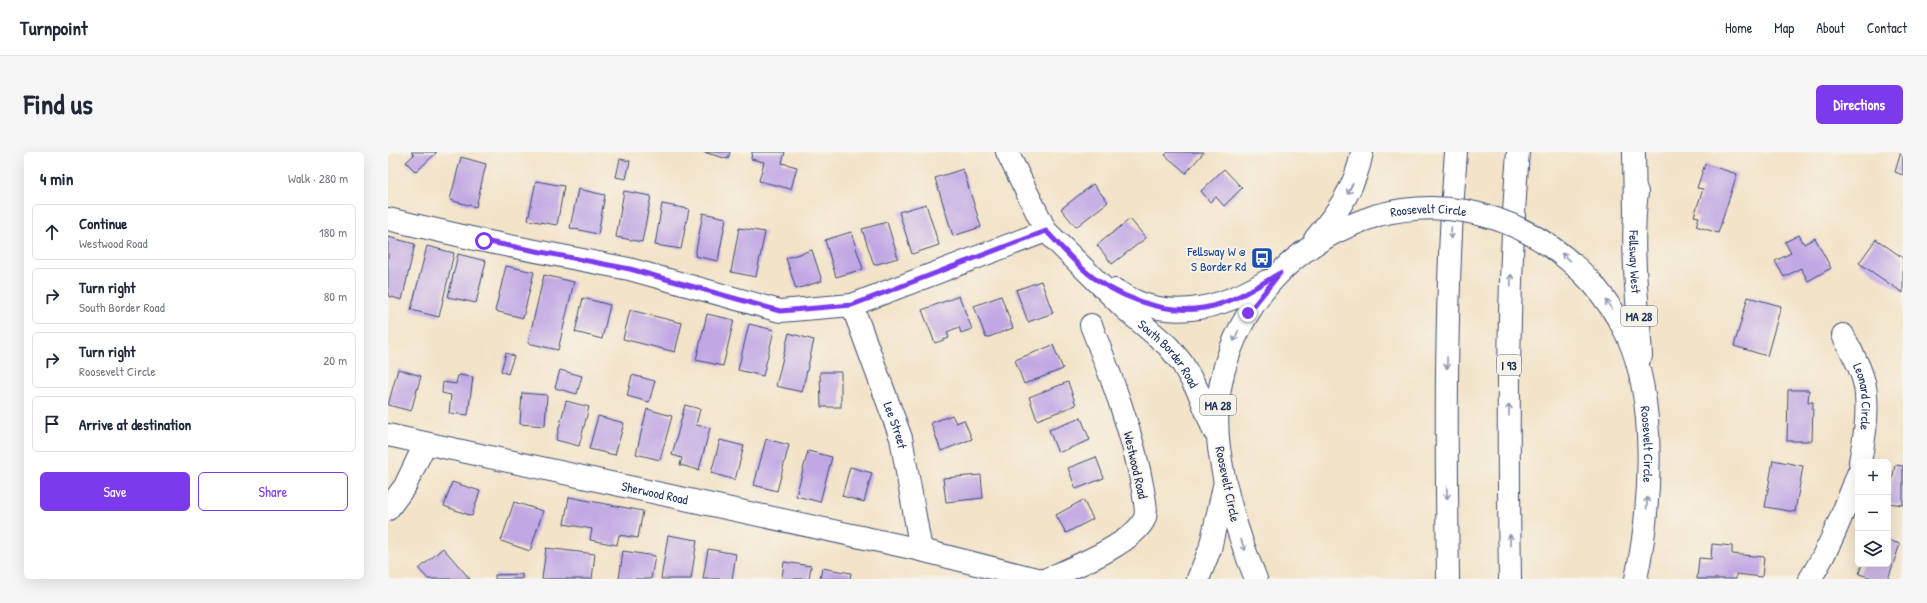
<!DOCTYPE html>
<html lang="en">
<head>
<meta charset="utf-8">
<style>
	:root { --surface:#fff; --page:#f6f6f7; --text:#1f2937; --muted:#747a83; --line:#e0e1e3; --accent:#7c3aed }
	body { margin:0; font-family:"Patrick Hand",sans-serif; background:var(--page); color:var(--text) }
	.controls { position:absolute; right:12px; bottom:12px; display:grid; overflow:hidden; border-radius:6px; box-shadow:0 4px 16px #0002 }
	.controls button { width:36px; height:36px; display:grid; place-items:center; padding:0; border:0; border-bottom:1px solid var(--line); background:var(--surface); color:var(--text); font:20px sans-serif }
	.stop { position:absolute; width:12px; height:12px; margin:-9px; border:3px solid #7c3aed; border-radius:50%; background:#fff }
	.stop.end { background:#7c3aed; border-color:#fff; box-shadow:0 1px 4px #0008 }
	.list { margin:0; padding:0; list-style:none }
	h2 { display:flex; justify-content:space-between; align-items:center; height:52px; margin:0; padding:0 16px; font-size:17px }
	h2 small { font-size:13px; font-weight:400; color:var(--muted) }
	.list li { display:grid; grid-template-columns:26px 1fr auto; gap:12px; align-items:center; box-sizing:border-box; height:56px; margin:0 8px 8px; padding:0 8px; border:1px solid var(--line); border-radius:6px }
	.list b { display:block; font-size:15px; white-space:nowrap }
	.list p { margin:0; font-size:13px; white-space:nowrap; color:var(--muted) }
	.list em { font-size:13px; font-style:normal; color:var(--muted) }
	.actions { display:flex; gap:8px; padding:12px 16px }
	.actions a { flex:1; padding:9px 0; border:1px solid var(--accent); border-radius:6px; text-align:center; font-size:14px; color:var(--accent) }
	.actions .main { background:var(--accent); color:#fff }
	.icon { flex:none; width:22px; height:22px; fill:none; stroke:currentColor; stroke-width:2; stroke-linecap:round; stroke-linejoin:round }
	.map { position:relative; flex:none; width:1515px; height:427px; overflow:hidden; border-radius:6px }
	header { display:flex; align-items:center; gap:24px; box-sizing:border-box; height:56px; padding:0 20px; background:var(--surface); border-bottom:1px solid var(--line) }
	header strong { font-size:19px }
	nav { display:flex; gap:22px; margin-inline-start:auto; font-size:14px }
	.intro { display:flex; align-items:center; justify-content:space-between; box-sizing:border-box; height:96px; padding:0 24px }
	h1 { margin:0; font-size:28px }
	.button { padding:10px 18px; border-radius:6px; background:var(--accent); color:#fff; font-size:14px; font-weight:700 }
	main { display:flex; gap:24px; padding:0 24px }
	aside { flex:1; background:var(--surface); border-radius:6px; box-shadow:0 4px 16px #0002 }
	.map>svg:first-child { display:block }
	.building { fill:#c1a8e4 }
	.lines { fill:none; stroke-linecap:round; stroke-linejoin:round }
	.minor-casing { stroke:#3b4a6e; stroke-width:24 }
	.major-casing { stroke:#3b4a6e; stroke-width:24 }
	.highway-casing { stroke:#3b4a6e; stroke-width:24 }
	.minor { stroke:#fff; stroke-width:22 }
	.major { stroke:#fff; stroke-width:22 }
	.highway { stroke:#fff; stroke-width:22 }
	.major-bridge-casing { stroke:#3b4a6e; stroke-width:24; stroke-linecap:butt }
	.major-bridge { stroke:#fff; stroke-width:22 }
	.oneway { stroke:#8d97ae }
	.route { stroke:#7c3aed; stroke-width:5 }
	.labels { text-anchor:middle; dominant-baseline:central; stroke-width:4; stroke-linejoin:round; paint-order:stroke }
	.shield { fill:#f7f3e8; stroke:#5d6a87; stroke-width:1 }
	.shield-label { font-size:12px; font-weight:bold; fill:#1b2f5e }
	.street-label { font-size:13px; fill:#1b2f5e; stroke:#f7f3e8 }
	.transit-label { font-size:13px; fill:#164399; stroke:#f7f3e8; text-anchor:end }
</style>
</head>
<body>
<header>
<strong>Turnpoint</strong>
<nav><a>Home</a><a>Map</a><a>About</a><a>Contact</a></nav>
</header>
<div class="intro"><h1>Find us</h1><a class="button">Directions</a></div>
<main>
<aside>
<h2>4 min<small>Walk · 280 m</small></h2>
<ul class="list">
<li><svg class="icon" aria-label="ahead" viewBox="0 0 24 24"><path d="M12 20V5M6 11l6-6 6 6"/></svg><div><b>Continue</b><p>Westwood Road</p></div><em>180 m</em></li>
<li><svg class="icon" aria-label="right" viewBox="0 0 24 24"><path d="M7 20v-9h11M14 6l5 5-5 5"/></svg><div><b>Turn right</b><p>South Border Road</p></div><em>80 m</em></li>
<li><svg class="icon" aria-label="right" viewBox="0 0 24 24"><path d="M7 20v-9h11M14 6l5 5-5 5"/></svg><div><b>Turn right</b><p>Roosevelt Circle</p></div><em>20 m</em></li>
<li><svg class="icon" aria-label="arrive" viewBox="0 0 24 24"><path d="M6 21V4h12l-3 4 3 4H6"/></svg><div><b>Arrive at destination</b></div></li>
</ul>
<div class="actions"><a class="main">Save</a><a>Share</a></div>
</aside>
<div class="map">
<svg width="1515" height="427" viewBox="0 0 1515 427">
	<rect width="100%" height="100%" fill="#f7f3e8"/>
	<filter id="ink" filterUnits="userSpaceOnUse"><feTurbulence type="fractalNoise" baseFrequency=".025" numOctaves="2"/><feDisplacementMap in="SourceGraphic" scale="8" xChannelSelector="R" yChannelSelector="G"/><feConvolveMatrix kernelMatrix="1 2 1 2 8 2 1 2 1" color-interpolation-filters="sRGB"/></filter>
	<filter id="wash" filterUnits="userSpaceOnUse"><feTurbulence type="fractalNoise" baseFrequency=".012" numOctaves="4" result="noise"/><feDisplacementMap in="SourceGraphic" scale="16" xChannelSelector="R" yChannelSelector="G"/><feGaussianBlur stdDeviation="0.9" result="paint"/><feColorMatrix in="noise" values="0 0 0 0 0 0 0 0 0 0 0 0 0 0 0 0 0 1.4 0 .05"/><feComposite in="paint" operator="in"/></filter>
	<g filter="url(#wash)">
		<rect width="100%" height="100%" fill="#f3e3c8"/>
		<g id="blocks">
			<g class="building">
				<path d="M23 0H49L28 20 18 10 26 3Z"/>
				<path d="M315 0H342L340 7Z"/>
				<path d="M364 0H397L394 11 409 15 403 37 371 29 376 10 363 7Z"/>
				<path d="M780 0H816L798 21 777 3Z"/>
				<path d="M1513 0H1515V23L1507 20Z"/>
				<path d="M73 5 98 12 88 55 62 48Z"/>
				<path d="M232 7 242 9 238 27 228 25Z"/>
				<path d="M1317 12 1349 22 1330 81 1308 74 1311 65 1306 64 1315 37 1309 36Z"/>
				<path d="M575 17 593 75 565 84 547 26Z"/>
				<path d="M836 17 854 36 836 54 828 45 822 50 813 39Z"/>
				<path d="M148 29 176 34 169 73 140 68Z"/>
				<path d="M705 32 720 50 688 75 673 57Z"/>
				<path d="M190 37 217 43 210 82 182 76Z"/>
				<path d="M236 39 263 44 254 90 228 85Z"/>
				<path d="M274 52 301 57 293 97 267 93Z"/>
				<path d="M538 52 551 93 524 102 511 60Z"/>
				<path d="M315 61 338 66 330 109 307 104Z"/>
				<path d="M742 67 758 86 724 112 709 93Z"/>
				<path d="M499 70 510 106 486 113 474 77Z"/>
				<path d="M351 76 377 80 368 125 343 120Z"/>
				<path d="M463 80 475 117 448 125 437 88Z"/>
				<path d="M1411 83 1416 92 1427 86 1443 116 1420 129 1413 116 1396 125 1387 109 1403 101 1397 90Z"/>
				<path d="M0 85 27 92 14 148 0 144Z"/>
				<path d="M1488 87 1515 106V141L1471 111Z"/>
				<path d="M39 94 66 101 51 165 23 158Z"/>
				<path d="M424 98 434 129 408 137 398 106Z"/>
				<path d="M70 102 98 109 88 151 60 145Z"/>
				<path d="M118 114 146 120 135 166 107 159Z"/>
				<path d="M156 123 186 130 170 198 140 191Z"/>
				<path d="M653 129 665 161 640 170 628 138Z"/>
				<path d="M571 144 584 177 573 181 571 175 559 180 561 186 547 191 534 158Z"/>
				<path d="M613 144 625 176 598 186 586 154Z"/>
				<path d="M1360 145 1393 154 1379 204 1346 194Z"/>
				<path d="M195 146 222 153 214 187 187 180Z"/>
				<path d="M242 158 294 171 287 200 235 187Z"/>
				<path d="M319 162 346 168 335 214 308 208Z"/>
				<path d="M361 172 386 178 375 224 350 218Z"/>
				<path d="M401 181 426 188 414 240 388 234Z"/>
				<path d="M665 193 675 217 636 232 627 208Z"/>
				<path d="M118 201 126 204 120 222 113 219Z"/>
				<path d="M10 217 33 224 23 259 0 253Z"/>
				<path d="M172 218 194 224 189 242 167 236Z"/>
				<path d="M432 220H453V255H433Z"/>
				<path d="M70 223 85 225 80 263 61 261 63 243 54 241 55 230 68 232Z"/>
				<path d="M244 223 267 229 261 250 239 244Z"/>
				<path d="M680 230 688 253 649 268 641 245Z"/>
				<path d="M1400 238H1421L1420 250H1425L1424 289H1399Z"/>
				<path d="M134 241 159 243 157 274 132 272Z"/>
				<path d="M178 249 201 255 191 294 168 288Z"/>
				<path d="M297 253 312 257 308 273 322 276 311 318 292 313 294 306 284 303Z"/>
				<path d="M259 257 284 264 272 308 248 302Z"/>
				<path d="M564 263 568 271 576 268 584 287 553 299 543 271Z"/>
				<path d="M210 264 236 271 227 303 201 297Z"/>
				<path d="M693 266 702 288 670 301 661 278Z"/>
				<path d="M378 287 401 293 389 339 366 333Z"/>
				<path d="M332 288 356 294 347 328 323 321Z"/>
				<path d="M420 299 444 305 432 350 408 344Z"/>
				<path d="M708 305 716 326 688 337 680 316Z"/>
				<path d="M1385 308 1415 314 1407 360 1377 355Z"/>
				<path d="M1507 313 1515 314V353L1500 351Z"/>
				<path d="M462 315 484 321 476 350 454 344Z"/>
				<path d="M593 323 595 346 558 350 555 326Z"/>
				<path d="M64 330 92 339 84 364 56 354Z"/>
				<path d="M181 345 255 359 250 386 231 383 229 393 202 388 204 377 176 372Z"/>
				<path d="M695 348 705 367 678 381 668 363Z"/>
				<path d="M126 350 155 359 142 399 113 389Z"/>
				<path d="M280 383 309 388 303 427H273Z"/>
				<path d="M1500 388 1512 392 1500 427H1487L1471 422 1474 412H1500Z"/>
				<path d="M1324 392 1344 394V402L1376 405 1374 425 1348 422V427H1309L1311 406 1323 407Z"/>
				<path d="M55 396 82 427H40L31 417Z"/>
				<path d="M158 396 207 402 204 427H154Z"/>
				<path d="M320 397 348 402 344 427H315Z"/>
				<path d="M235 399 267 404 263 427H231Z"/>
				<path d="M396 410 423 414 421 427H394Z"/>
				<path d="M434 416 463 421 462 427H432Z"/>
				<path d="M134 422V427H107V423Z"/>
			</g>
		</g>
	</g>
	<g filter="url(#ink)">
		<use href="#blocks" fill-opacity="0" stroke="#3b4a6e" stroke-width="1"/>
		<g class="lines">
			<g class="minor-casing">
				<g id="minor">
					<path d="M0 67 96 89 241 117 392 159 464 153 658 79"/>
					<path id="s1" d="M464 153 513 286 533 398"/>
					<path id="s2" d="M1455 183C1464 201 1477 222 1478 243 1480 265 1476 288 1472 310"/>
					<path id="s3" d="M0 283 533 398 648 427"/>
					<path d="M0 357 17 334 37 292"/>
					<path d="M659 427C685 415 743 393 756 368 760 360 756 346 755 338 745 281 724 227 703 173"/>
					<path d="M810 427 822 397 837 330"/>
					<path d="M1422 427C1443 394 1456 358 1470 322"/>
				</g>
			</g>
			<g class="major-casing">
				<g id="major">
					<path id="s4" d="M619 0 658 79 737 157 780 194 794 211 811 241 826 279"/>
					<path id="s5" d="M1249 40C1242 94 1250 149 1253 204"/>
					<path d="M927 87C949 61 968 35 974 0"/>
					<path id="s6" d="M1206 133C1218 148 1229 163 1238 181 1270 248 1263 356 1248 427"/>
					<path d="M727 138C735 142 743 148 752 151 796 167 841 152 879 129"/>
					<path d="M868 427C851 386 837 341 831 296 820 212 864 128 937 86 954 76 972 69 990 63"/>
				</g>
			</g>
			<g class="highway-casing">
				<g id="highway">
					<path d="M1246 0 1247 60"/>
					<path d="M1060 427C1058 285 1057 142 1068 0"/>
					<path d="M1122 427C1120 285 1119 142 1130 0"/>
				</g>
			</g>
			<use href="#minor" class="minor"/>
			<use href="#major" class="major"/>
			<use href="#highway" class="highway"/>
			<g class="major-bridge-casing">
				<g id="major-bridge">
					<path id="s7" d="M990 63C1072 42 1150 71 1206 133"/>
				</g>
			</g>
			<use href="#major-bridge" class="major-bridge"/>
		</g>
		<defs><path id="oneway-shaft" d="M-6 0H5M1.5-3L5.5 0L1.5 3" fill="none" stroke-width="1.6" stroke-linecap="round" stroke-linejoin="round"/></defs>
		<g class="oneway">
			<use href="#oneway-shaft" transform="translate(962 37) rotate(117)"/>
			<use href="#oneway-shaft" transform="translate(1063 81) rotate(93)"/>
			<use href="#oneway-shaft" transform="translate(1178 105) rotate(-141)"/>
			<use href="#oneway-shaft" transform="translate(1123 128) rotate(-88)"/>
			<use href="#oneway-shaft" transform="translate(1221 153) rotate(-125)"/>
			<use href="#oneway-shaft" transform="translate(848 184) rotate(114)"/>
			<use href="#oneway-shaft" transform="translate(1059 211) rotate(91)"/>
			<use href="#oneway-shaft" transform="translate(1121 258) rotate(-90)"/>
			<use href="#oneway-shaft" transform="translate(1059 341) rotate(89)"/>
			<use href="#oneway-shaft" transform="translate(1259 351) rotate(-86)"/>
			<use href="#oneway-shaft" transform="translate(1122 388) rotate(-91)"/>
			<use href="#oneway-shaft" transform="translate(855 393) rotate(70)"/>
		</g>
	</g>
	<g class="lines" filter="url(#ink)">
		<path class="route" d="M96 89 242 117 392 159 464 153 658 79C672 93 690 115 706 126 742 151 789 166 832 152 854 145 873 132 892 121L860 161"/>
	</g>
	<defs>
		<g id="bus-square" transform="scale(1.15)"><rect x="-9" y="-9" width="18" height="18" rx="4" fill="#1a4fb4" stroke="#f7f3e8"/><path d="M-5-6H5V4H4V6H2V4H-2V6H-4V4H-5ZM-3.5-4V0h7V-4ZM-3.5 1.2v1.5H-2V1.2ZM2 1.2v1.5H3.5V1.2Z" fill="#fff"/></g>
	</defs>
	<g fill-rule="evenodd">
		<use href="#bus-square" x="874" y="106"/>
	</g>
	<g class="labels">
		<g class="shield">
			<rect x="1233" y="154" width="36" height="20" rx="3"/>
			<rect x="1109" y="203" width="24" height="20" rx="3"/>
			<rect x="812" y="243" width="36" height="20" rx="3"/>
		</g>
		<g class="shield-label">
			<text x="1251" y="164">MA 28</text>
			<text x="1121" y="213">I 93</text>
			<text x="830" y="253">MA 28</text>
		</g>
		<g class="street-label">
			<text stroke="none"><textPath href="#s7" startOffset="51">Roosevelt Circle</textPath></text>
			<text stroke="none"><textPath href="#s5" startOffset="70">Fellsway West</textPath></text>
			<text stroke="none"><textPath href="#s4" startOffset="262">South Border Road</textPath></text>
			<text stroke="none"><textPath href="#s2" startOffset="66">Leonard Circle</textPath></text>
			<text stroke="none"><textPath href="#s1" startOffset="128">Lee Street</textPath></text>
			<text stroke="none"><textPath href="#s6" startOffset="172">Roosevelt Circle</textPath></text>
			<text transform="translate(748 313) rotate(77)">Westwood Road</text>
			<text transform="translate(840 332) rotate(78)">Roosevelt Circle</text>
			<text stroke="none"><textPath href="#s3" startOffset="273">Sherwood Road</textPath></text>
		</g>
		<g class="transit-label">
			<text x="858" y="99">Fellsway W @<tspan x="858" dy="15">S Border Rd</tspan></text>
		</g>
	</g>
</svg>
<div class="controls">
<button>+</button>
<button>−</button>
<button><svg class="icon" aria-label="layers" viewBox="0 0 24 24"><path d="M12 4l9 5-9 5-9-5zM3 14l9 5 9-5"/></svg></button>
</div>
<div class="stop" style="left:96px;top:89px"></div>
<div class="stop end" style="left:860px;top:161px"></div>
</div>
</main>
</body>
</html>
